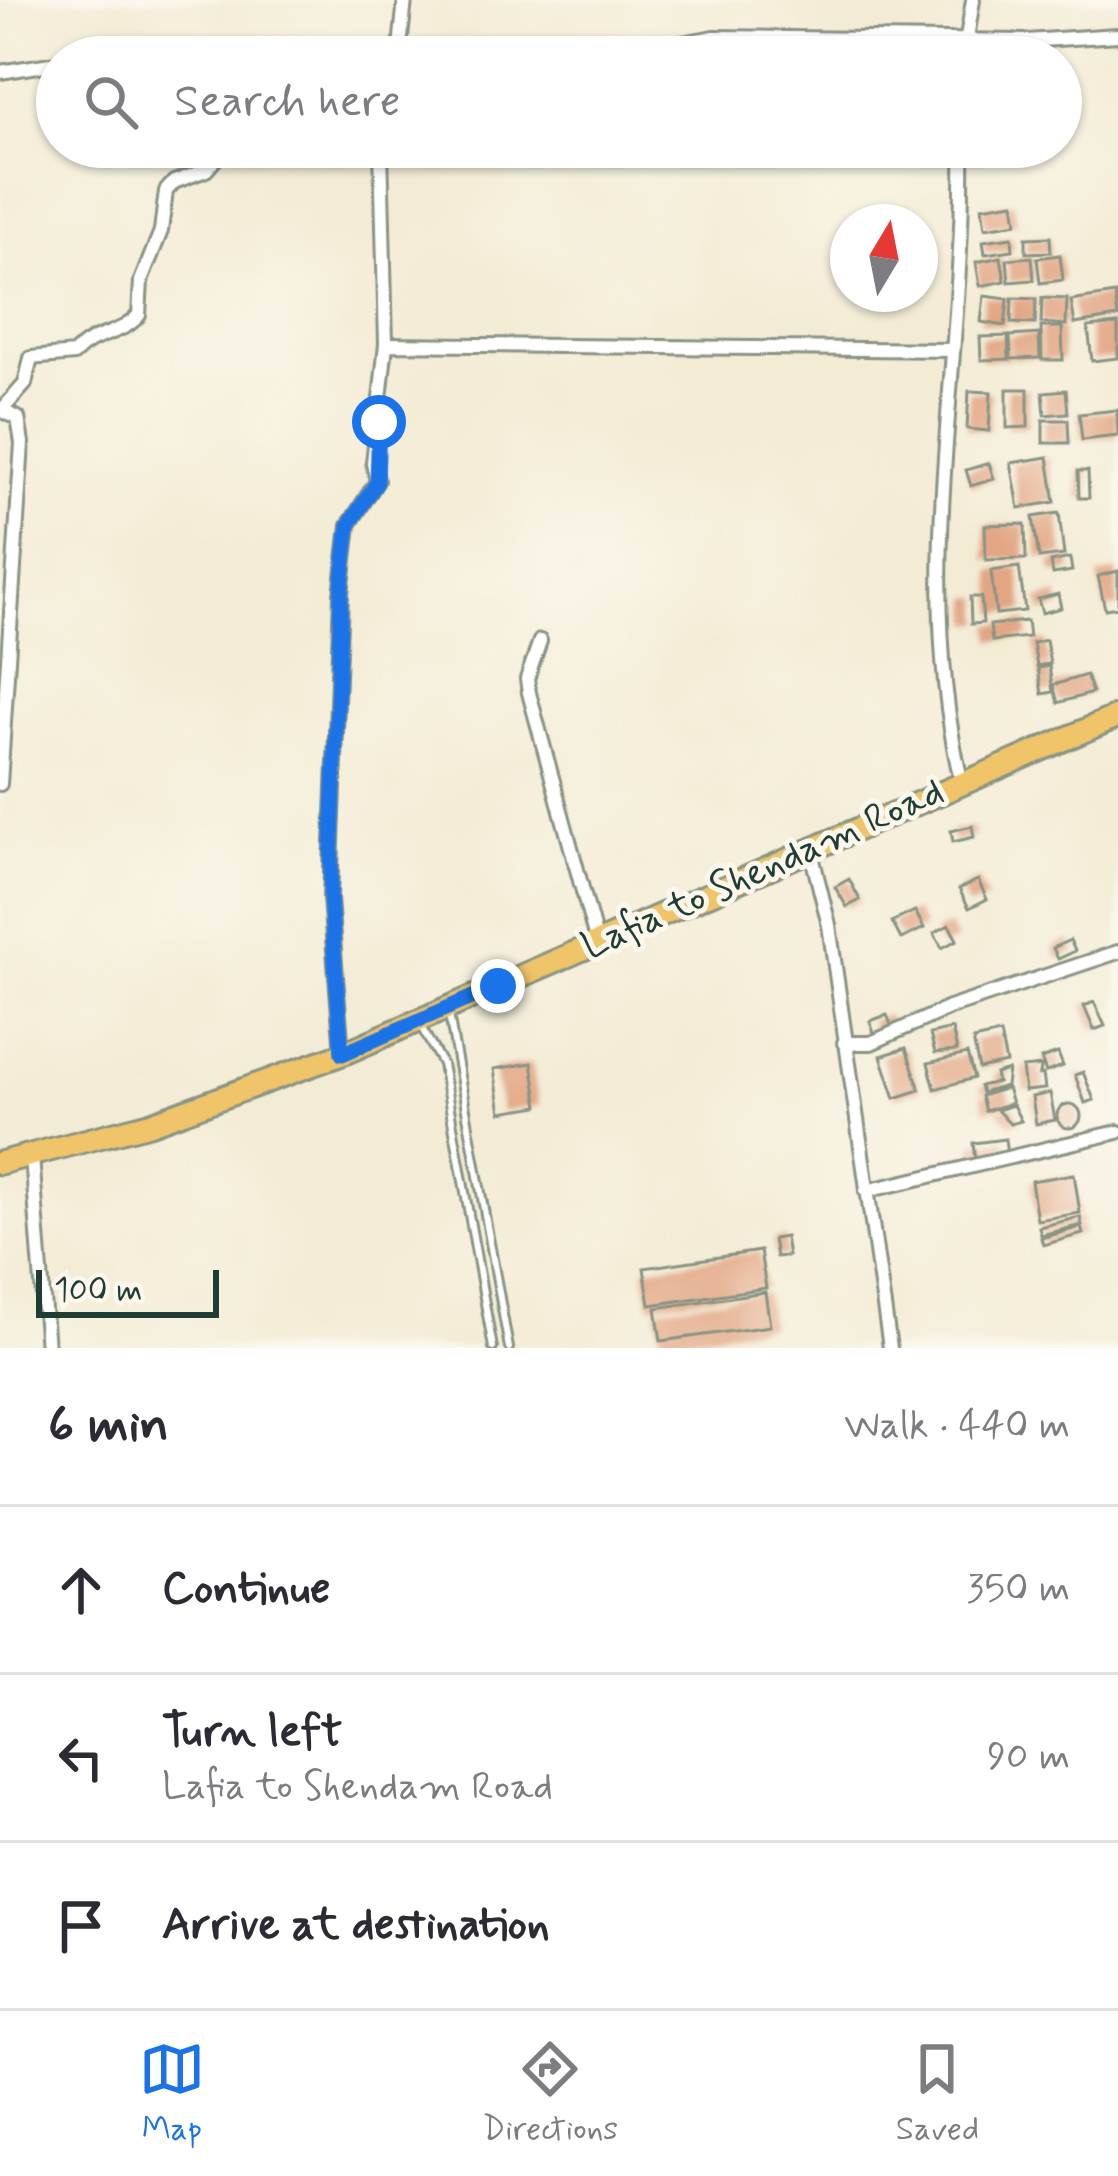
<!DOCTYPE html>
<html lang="en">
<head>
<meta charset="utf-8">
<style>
	:root { --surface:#fff; --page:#f7f7f7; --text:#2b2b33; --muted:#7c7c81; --line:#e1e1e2; --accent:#1a73e8 }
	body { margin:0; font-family:Mynerve,sans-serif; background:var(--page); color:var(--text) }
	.compass { position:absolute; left:830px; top:204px; width:108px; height:108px; border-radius:50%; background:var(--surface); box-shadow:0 3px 9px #0004; rotate:10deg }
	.scale { position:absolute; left:36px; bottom:30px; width:183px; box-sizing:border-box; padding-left:12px; border:6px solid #1f3d34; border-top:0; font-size:33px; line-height:42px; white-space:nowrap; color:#1f3d34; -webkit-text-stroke:9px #fbf7ec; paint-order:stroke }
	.stop { position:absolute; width:36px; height:36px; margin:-27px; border:9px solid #1a73e8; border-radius:50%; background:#fff }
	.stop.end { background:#1a73e8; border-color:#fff; box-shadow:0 3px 12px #0008 }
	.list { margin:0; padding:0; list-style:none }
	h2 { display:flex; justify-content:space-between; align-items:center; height:156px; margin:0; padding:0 48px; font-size:51px }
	h2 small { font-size:39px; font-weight:400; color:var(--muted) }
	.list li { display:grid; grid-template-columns:78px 1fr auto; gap:36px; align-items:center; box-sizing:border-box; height:168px; padding:0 48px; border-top:3px solid var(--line) }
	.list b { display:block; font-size:45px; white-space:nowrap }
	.list p { margin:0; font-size:39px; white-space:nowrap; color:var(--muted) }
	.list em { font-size:39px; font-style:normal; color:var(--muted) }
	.icon { flex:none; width:66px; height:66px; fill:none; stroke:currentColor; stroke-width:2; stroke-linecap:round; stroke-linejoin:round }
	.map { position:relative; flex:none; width:1118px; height:1348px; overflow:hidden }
	.search { position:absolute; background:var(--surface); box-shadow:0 3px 9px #0004; left:36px; right:36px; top:36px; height:132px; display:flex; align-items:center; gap:30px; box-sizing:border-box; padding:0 42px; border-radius:66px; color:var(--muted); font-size:45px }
	.sheet { height:660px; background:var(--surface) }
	nav { display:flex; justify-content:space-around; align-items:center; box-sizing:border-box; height:168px; border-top:3px solid var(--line); background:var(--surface); font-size:33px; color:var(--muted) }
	nav a { display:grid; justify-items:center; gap:6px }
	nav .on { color:var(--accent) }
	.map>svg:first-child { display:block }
	.building { fill:#e2a683 }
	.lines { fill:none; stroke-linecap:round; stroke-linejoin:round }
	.service-casing { stroke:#899484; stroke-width:12 }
	.minor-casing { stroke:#899484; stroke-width:18 }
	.primary-casing { stroke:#899484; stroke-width:27 }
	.service { stroke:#fff; stroke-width:6 }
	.minor { stroke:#fff; stroke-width:12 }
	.primary { stroke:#f0c469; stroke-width:21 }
	.route { stroke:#1a73e8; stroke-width:15 }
	.labels { text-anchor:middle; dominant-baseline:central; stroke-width:10; stroke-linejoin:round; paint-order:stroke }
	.street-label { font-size:39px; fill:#1f3d34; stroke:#fbf7ec }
</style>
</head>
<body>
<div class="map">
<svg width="1118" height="1348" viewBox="0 0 1118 1348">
	<rect width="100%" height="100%" fill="#fbf7ec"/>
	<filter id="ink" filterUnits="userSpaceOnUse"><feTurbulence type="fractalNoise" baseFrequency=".00833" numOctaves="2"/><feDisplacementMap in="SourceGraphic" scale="24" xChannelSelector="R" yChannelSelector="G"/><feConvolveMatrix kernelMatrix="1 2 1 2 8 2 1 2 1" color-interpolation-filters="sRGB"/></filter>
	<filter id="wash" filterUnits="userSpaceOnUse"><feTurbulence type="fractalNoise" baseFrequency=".004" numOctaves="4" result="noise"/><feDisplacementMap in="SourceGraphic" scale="48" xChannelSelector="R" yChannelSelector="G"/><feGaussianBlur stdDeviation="2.7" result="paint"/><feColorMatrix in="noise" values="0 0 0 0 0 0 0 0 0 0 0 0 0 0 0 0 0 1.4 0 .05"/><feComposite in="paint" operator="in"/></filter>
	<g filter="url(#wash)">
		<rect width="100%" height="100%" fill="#f3ecd5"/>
		<g id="blocks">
			<g class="building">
				<path d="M1014 202 1017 223 985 228 982 207Z"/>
				<path d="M1012 237 1013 250 985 254 983 241Z"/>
				<path d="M1050 237 1051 252 1026 253V238Z"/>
				<path d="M1060 255 1063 280 1040 283 1037 258Z"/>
				<path d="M1001 257 1005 281 980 286 976 262Z"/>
				<path d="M1032 257 1034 280 1009 282 1007 259Z"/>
				<path d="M1115 294 1118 317 1075 324 1071 301Z"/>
				<path d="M984 296 1008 299 1005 326 981 322Z"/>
				<path d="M1012 298 1036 299 1035 324 1011 323Z"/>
				<path d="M1042 298 1067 299 1066 325 1041 323Z"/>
				<path d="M1118 324V358L1092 361 1088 327Z"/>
				<path d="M1041 327H1062L1063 360H1042Z"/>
				<path d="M1039 334 1040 358 1011 359 1010 336Z"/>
				<path d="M1008 336 1009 359 981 360 980 337Z"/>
				<path d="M1007 389H1028V427L1007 428Z"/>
				<path d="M1066 390 1068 413 1045 415 1043 392Z"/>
				<path d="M969 391 991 392 989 431 967 429Z"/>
				<path d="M1117 410 1118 436 1082 440 1079 414Z"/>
				<path d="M1043 420H1068L1069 443H1043Z"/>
				<path d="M1048 457 1055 502 1019 508 1011 463Z"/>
				<path d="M989 463 994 479 971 486 966 470Z"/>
				<path d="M1078 471H1088L1089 498H1079Z"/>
				<path d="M1059 513 1064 555 1039 558 1033 517Z"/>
				<path d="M1025 524 1026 559 986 560 985 525Z"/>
				<path d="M1070 558 1072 571 1053 574 1051 562Z"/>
				<path d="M1019 567 1025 611 996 614 991 571Z"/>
				<path d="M1118 571V607L1105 609 1098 576Z"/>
				<path d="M1058 594 1061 608 1042 613 1038 599Z"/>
				<path d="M970 597H981L983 623 971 624Z"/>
				<path d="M1027 621 1029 637 992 641 990 625Z"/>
				<path d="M1046 640 1050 664 1037 666 1033 643Z"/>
				<path d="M1049 666 1053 692 1042 694 1038 668Z"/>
				<path d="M1086 675 1092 693 1058 703 1053 685Z"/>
				<path d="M972 826 974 837 953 842 951 831Z"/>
				<path d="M849 879 860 900 847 907 835 887Z"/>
				<path d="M978 880 987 899 969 908 959 889Z"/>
				<path d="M915 911 924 928 901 939 892 922Z"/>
				<path d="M949 925 957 940 942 948 934 933Z"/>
				<path d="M1070 940 1075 951 1058 959 1053 948Z"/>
				<path d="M1094 1002 1105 1026 1094 1030 1084 1006Z"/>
				<path d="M887 1015 892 1027 874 1033 870 1021Z"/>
				<path d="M952 1029 957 1051 935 1053 930 1034Z"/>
				<path d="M1000 1034 1006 1063 979 1069 973 1040Z"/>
				<path d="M906 1048 920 1090 895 1098 881 1056Z"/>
				<path d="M1058 1053 1063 1066 1046 1072 1041 1059Z"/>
				<path d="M967 1054 974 1078 935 1089 928 1063Z"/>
				<path d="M532 1063 539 1106 501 1112 494 1069Z"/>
				<path d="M1042 1066 1039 1075 1043 1074 1045 1089 1025 1091 1022 1068Z"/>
				<path d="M1008 1070 1006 1086 982 1093 980 1086 997 1082 995 1074Z"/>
				<path d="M1083 1072 1094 1100 1085 1103 1075 1075Z"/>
				<path d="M1007 1088 1012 1103 985 1111 981 1096Z"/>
				<path d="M1050 1093 1055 1120 1036 1124 1032 1097Z"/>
				<circle cx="1069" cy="1116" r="12"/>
				<path d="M1013 1105 1021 1121 1010 1124 997 1110Z"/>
				<path d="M1005 1139 1007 1156 975 1161 973 1143Z"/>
				<path d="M1074 1174 1080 1213 1037 1220 1031 1181Z"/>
				<path d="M1080 1217 1082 1225 1041 1235 1039 1227Z"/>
				<path d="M1081 1227 1083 1234 1043 1245 1041 1238Z"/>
				<path d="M785 1237 788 1256 776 1257 773 1239Z"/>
				<path d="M760 1251 766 1288 650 1305 644 1268Z"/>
				<path d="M765 1292 770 1326 661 1341 656 1308Z"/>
			</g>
		</g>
	</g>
	<g filter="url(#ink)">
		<use href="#blocks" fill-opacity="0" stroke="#899484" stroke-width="3"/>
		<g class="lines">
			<g class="service-casing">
				<g id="service">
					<path d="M449 1015 509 1348"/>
					<path d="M420 1025 442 1064 493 1348"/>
				</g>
			</g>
			<g class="minor-casing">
				<g id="minor">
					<path d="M243 57 598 43 650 49 714 37 1027 41 1118 35"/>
					<path d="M399 57 405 0"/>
					<path d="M964 57 973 0"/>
					<path d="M0 72 57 63"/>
					<path d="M381 147 386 344"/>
					<path d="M962 147C966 358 911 576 962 784"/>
					<path d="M0 410 18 418 22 443 0 784"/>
					<path d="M2 410 25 384 31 358 74 354C96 330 120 337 139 315L141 281 161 231 166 191 174 182 206 170 226 147"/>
					<path d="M540 641 527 679 529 693 597 943"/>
					<path d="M810 848 829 925 890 1348"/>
					<path d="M844 1043H871L949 1008 1118 952"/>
					<path d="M342 1054 330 898 341 594 349 525 377 481 373 463 386 344 951 350"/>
					<path d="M32 1157 47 1348"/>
					<path d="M866 1191 1118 1132"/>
				</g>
			</g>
			<g class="primary-casing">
				<path id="primary" d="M0 1163 149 1124 342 1054 1118 716"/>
			</g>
			<use href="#service" class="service"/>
			<use href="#minor" class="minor"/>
			<use href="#primary" class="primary"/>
		</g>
	</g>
	<g class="lines" filter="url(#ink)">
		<path class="route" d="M379 422 377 482 349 525 341 594 330 898 342 1054 498 986"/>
	</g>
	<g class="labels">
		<g class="street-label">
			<text transform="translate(763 870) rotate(-24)">Lafia to Shendam Road</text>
		</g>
	</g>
</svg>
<svg class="compass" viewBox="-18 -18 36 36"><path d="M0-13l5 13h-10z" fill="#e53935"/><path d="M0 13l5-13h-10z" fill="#7c7c81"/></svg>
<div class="scale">100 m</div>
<div class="stop" style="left:379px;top:422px"></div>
<div class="stop end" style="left:498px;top:986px"></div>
<div class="search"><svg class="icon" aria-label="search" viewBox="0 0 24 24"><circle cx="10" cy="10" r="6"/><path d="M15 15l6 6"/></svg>Search here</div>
</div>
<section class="sheet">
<h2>6 min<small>Walk · 440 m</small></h2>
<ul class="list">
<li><svg class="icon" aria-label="ahead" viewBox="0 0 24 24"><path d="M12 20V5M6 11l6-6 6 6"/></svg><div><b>Continue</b></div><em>350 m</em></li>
<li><svg class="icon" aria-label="left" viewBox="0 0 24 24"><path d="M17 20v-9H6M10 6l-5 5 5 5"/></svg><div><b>Turn left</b><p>Lafia to Shendam Road</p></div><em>90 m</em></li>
<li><svg class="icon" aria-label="arrive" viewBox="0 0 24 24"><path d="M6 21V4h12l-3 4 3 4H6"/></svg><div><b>Arrive at destination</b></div></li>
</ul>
</section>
<nav>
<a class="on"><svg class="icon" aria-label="map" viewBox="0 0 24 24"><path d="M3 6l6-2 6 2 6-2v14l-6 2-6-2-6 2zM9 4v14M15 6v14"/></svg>Map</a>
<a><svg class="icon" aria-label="directions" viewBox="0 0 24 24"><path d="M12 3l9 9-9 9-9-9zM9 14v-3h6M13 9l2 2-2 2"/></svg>Directions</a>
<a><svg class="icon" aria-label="saved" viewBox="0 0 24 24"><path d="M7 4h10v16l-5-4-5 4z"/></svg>Saved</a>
</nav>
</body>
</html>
